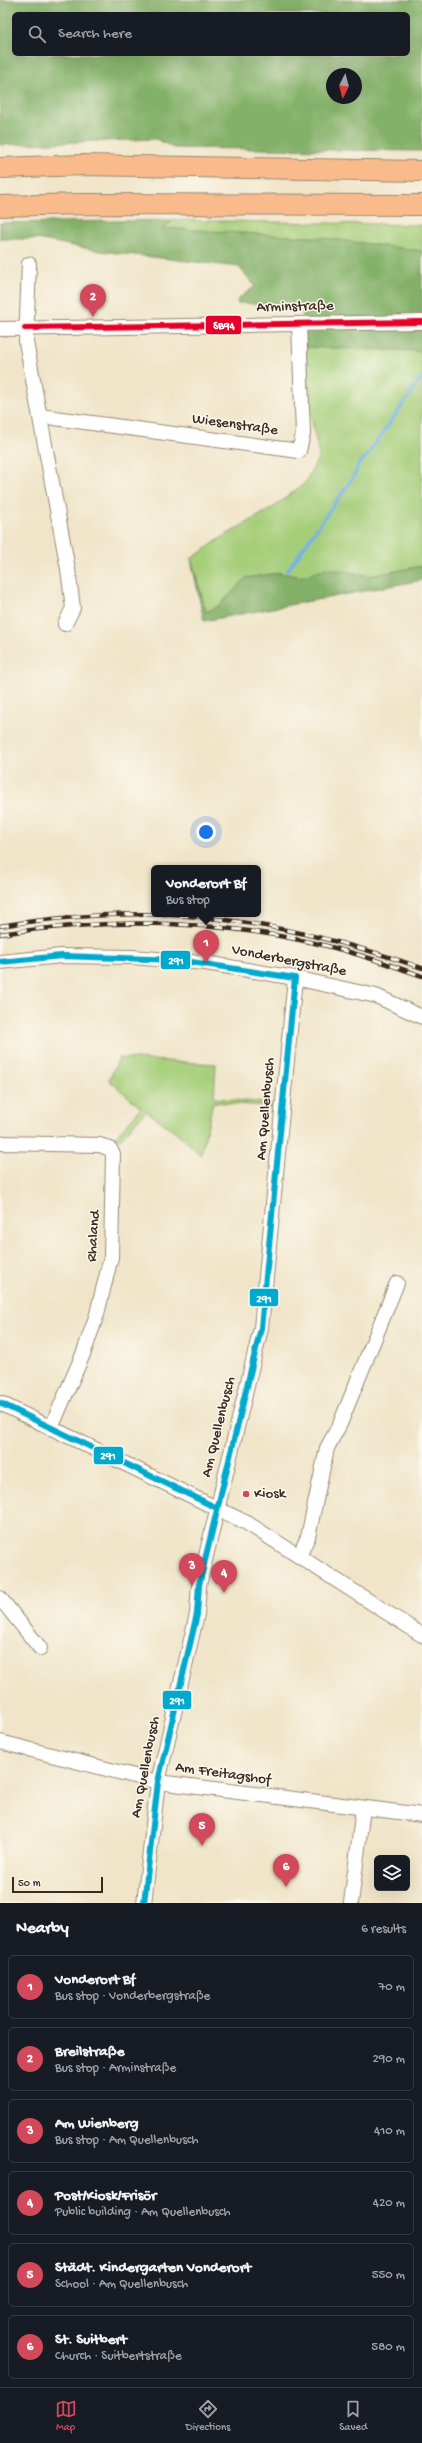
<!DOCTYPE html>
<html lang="en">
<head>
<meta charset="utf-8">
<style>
	:root { --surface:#171b24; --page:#242831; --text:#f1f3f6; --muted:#9ea1a6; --line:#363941; --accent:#d1495b }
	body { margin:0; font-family:"Gochi Hand",sans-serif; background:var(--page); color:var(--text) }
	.controls { position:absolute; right:12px; bottom:12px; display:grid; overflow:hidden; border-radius:6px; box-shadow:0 4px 16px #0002 }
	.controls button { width:36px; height:36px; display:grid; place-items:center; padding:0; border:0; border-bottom:1px solid var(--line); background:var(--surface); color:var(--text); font:20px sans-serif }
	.compass { position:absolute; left:326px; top:68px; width:36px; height:36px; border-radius:50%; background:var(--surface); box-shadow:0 4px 16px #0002; rotate:186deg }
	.scale { position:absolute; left:12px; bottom:10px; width:91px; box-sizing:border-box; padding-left:4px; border:2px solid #3b2a1e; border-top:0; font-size:11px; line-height:14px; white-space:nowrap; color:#3b2a1e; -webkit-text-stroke:3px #fbf7ec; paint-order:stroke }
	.you { position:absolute; left:206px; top:832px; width:14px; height:14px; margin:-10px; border:3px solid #fff; border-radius:50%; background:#1a73e8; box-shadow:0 0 0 6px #1a73e833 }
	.badge { display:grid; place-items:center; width:26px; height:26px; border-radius:50%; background:var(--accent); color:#fff; font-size:13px; font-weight:700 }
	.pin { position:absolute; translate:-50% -33px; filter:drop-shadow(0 1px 2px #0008) }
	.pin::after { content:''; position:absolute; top:21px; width:14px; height:12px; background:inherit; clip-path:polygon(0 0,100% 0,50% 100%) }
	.popup { position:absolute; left:151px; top:865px; width:110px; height:52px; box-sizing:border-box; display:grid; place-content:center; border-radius:6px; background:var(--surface); filter:drop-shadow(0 1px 3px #0005); font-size:13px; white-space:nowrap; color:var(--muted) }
	.popup b { font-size:15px; color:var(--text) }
	.popup::after { content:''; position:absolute; left:50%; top:100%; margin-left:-8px; border:8px solid transparent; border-top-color:var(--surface) }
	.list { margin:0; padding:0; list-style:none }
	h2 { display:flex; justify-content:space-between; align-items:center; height:52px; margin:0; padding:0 16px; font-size:17px }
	h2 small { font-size:13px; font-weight:400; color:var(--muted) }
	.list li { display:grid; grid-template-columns:26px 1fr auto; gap:12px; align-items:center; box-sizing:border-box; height:64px; margin:0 8px 8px; padding:0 8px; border:1px solid var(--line); border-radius:6px }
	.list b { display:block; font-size:15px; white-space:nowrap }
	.list p { margin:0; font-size:13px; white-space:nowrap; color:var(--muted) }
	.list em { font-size:13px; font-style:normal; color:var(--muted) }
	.icon { flex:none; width:22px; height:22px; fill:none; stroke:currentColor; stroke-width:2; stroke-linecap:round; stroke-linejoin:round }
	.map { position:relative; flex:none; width:422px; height:1903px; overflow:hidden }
	.search { position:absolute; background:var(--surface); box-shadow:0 4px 16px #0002; left:12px; right:12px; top:12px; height:44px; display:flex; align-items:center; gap:10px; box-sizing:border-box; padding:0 14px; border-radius:6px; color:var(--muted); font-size:15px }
	.sheet { height:484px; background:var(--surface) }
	nav { display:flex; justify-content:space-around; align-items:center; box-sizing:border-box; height:56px; border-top:1px solid var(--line); background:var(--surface); font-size:11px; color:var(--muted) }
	nav a { display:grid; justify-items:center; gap:2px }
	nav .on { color:var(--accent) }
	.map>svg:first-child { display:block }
	.green { fill:#a5ce79; stroke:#707c4c }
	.forest { fill:#84b169; stroke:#606e44; fill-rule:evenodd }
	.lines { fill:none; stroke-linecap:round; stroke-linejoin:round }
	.stream { stroke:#74b0e6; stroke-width:3.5 }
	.minor-casing { stroke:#968874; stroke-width:16 }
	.highway-casing { stroke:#968874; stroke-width:22 }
	.minor { stroke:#fff; stroke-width:14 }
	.highway { stroke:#fabb8c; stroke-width:20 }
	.rail-casing { stroke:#3b2a1e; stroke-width:4.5 }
	.rail { stroke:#fbf7ec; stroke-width:3; stroke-dasharray:9; stroke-linecap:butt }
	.bus-1-casing { stroke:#fbf7ec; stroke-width:9 }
	.bus-2-casing { stroke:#fbf7ec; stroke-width:9 }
	.bus-1 { stroke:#00a9ce; stroke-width:6 }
	.bus-2 { stroke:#e4002b; stroke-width:6 }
	.poi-dot { fill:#d1495b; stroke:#fbf7ec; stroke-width:1.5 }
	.labels { text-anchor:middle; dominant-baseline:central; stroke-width:3; stroke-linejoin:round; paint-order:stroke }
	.street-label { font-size:15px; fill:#3b2a1e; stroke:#fbf7ec }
	.poi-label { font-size:15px; fill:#3b2a1e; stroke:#fbf7ec; text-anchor:start }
	.line-badge { stroke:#fbf7ec; stroke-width:1.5 }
	.badge-label { font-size:11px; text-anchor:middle; font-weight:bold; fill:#fff }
</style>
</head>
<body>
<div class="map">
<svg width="422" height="1903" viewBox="0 0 422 1903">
	<rect width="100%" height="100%" fill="#fbf7ec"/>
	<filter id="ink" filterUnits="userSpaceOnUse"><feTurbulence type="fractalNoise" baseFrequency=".025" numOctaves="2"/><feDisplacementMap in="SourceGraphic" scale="8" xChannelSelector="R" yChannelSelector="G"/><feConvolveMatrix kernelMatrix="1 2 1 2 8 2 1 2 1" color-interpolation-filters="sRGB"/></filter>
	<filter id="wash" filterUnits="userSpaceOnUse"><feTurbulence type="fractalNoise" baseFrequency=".012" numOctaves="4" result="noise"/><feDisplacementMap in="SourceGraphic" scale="16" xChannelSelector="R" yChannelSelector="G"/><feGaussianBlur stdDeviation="0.9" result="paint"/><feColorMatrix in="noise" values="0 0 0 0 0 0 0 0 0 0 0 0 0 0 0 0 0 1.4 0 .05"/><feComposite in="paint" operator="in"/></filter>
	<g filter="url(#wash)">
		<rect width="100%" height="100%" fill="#f0e5c9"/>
		<g class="green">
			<path d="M174 220 422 225V251L324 238 162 229Z"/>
			<path d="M305 347 422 351V566L370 576 327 568 301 577 279 573 246 578 219 606 206 612 191 559 224 536 274 507 305 483 319 456 309 405Z"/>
			<path d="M119 1058 216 1064 214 1098 265 1103 273 1106 272 1109 265 1106 213 1102 201 1155 176 1132 146 1111 119 1140 116 1136 141 1108 109 1080Z"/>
		</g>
		<g class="forest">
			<path d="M0 0H422V151L174 148 156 139 0 145ZM14 14H408V54H14ZM332 74H356V98H332Z"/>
			<path d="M174 220 163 228 324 238 422 251V351L305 347 302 306 237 303 238 299 255 286 239 267 100 251 37 239H0V223Z"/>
			<path d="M191 559 206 612 219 606 246 578 279 573 301 577 327 568 370 576 422 566V580L204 621Z"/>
		</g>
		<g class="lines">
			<path class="stream" d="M287 571 354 476 359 463 366 457 422 377"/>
		</g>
	</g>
	<g filter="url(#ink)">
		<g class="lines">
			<g class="minor-casing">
				<g id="minor">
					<path d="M29 264 26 342 68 569 73 608 65 624"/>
					<path d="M0 329 422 322"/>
					<path d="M40 416 299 451 303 434 299 324"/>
					<path d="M0 962 62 956 132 957 206 963 295 978 376 996 422 1017"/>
					<path d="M0 1143 100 1145 110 1149 113 1154 111 1257 97 1314 84 1352 51 1428"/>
					<path d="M0 1403 247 1523 422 1635"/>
					<path d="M299 1556 308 1537 327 1448 340 1424 397 1283"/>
					<path d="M0 1598 40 1648"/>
					<path d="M0 1742 158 1782 422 1815"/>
					<path d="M144 1903 158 1782 197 1614 199 1585 261 1328 295 978"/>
					<path d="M351 1903 363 1808"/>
				</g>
			</g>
			<g class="highway-casing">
				<g id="highway">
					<path d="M0 168 83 165 422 171"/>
					<path d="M0 206 82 204 422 205"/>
				</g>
			</g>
			<use href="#minor" class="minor"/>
			<use href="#highway" class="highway"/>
			<g class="rail-casing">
				<g id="rail">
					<path d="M0 926C71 915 147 910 218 919 288 927 356 945 422 968"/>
					<path d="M0 934C100 919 201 919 300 940 342 948 382 962 422 976"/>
				</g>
			</g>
			<use href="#rail" class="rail"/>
			<g class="bus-1-casing">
				<g id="bus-1">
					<path d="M0 962 62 956 178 960 295 978 261 1328 199 1585 197 1614 158 1782 144 1903"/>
					<path d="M0 1403 217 1508"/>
				</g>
			</g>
			<g class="bus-2-casing">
				<path id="bus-2" d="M25 328 422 322"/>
			</g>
			<use href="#bus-1" class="bus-1"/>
			<use href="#bus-2" class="bus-2"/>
		</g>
	</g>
	<circle class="poi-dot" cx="246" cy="1494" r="4"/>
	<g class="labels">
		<g class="street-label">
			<text transform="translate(295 307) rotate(-1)">Arminstraße</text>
			<text transform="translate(235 425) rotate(8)">Wiesenstraße</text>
			<text transform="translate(289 961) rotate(11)">Vonderbergstraße</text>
			<text transform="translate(266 1109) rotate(-85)">Am Quellenbusch</text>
			<text transform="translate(94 1236) rotate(-86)">Rhaland</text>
			<text transform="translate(219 1427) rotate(-76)">Am Quellenbusch</text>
			<text transform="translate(146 1767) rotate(-79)">Am Quellenbusch</text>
			<text transform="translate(223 1774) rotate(8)">Am Freitagshof</text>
		</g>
		<g class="poi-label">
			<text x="254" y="1494">Kiosk</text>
		</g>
	</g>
	<g class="line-badge">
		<rect x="205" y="315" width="37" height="20" rx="4" fill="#e4002b"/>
		<rect x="160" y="950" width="31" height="20" rx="4" fill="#00a9ce"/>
		<rect x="249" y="1288" width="30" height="19" rx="4" fill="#00a9ce"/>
		<rect x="93" y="1446" width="31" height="19" rx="4" fill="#00a9ce"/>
		<rect x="162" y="1690" width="30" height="20" rx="4" fill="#00a9ce"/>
	</g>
	<g class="badge-label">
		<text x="224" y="329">SB94</text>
		<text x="176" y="964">291</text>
		<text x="264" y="1302">291</text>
		<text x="108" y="1459">291</text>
		<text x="177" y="1704">291</text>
	</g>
</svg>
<div class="controls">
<button><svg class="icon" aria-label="layers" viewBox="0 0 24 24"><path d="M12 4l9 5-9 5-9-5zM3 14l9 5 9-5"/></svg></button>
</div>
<svg class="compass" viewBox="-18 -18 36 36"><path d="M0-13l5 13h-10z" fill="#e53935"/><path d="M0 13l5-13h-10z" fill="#9ea1a6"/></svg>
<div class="scale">50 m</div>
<div class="you"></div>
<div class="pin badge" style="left:206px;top:963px">1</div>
<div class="popup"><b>Vonderort Bf</b>Bus stop</div>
<div class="pin badge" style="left:93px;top:317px">2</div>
<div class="pin badge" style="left:192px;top:1586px">3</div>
<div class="pin badge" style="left:224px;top:1593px">4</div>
<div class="pin badge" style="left:202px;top:1846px">5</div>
<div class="pin badge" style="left:286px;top:1887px">6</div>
<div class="search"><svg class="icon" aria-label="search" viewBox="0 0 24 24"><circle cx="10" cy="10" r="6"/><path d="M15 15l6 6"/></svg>Search here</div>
</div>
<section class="sheet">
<h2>Nearby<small>6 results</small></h2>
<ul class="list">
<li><span class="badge">1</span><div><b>Vonderort Bf</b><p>Bus stop · Vonderbergstraße</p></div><em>70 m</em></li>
<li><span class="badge">2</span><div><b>Breilstraße</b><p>Bus stop · Arminstraße</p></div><em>290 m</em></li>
<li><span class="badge">3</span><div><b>Am Wienberg</b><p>Bus stop · Am Quellenbusch</p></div><em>410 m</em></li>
<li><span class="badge">4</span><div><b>Post/Kiosk/Frisör</b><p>Public building · Am Quellenbusch</p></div><em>420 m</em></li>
<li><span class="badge">5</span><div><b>Städt. Kindergarten Vonderort</b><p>School · Am Quellenbusch</p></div><em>550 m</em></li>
<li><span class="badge">6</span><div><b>St. Suitbert</b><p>Church · Suitbertstraße</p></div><em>580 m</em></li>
</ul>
</section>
<nav>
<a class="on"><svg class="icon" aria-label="map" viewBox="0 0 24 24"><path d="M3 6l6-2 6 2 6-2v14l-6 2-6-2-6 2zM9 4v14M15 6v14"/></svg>Map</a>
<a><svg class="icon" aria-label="directions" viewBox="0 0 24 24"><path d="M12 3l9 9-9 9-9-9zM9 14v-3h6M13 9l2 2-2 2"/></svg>Directions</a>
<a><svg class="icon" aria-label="saved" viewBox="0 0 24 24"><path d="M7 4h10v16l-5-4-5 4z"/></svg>Saved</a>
</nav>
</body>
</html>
